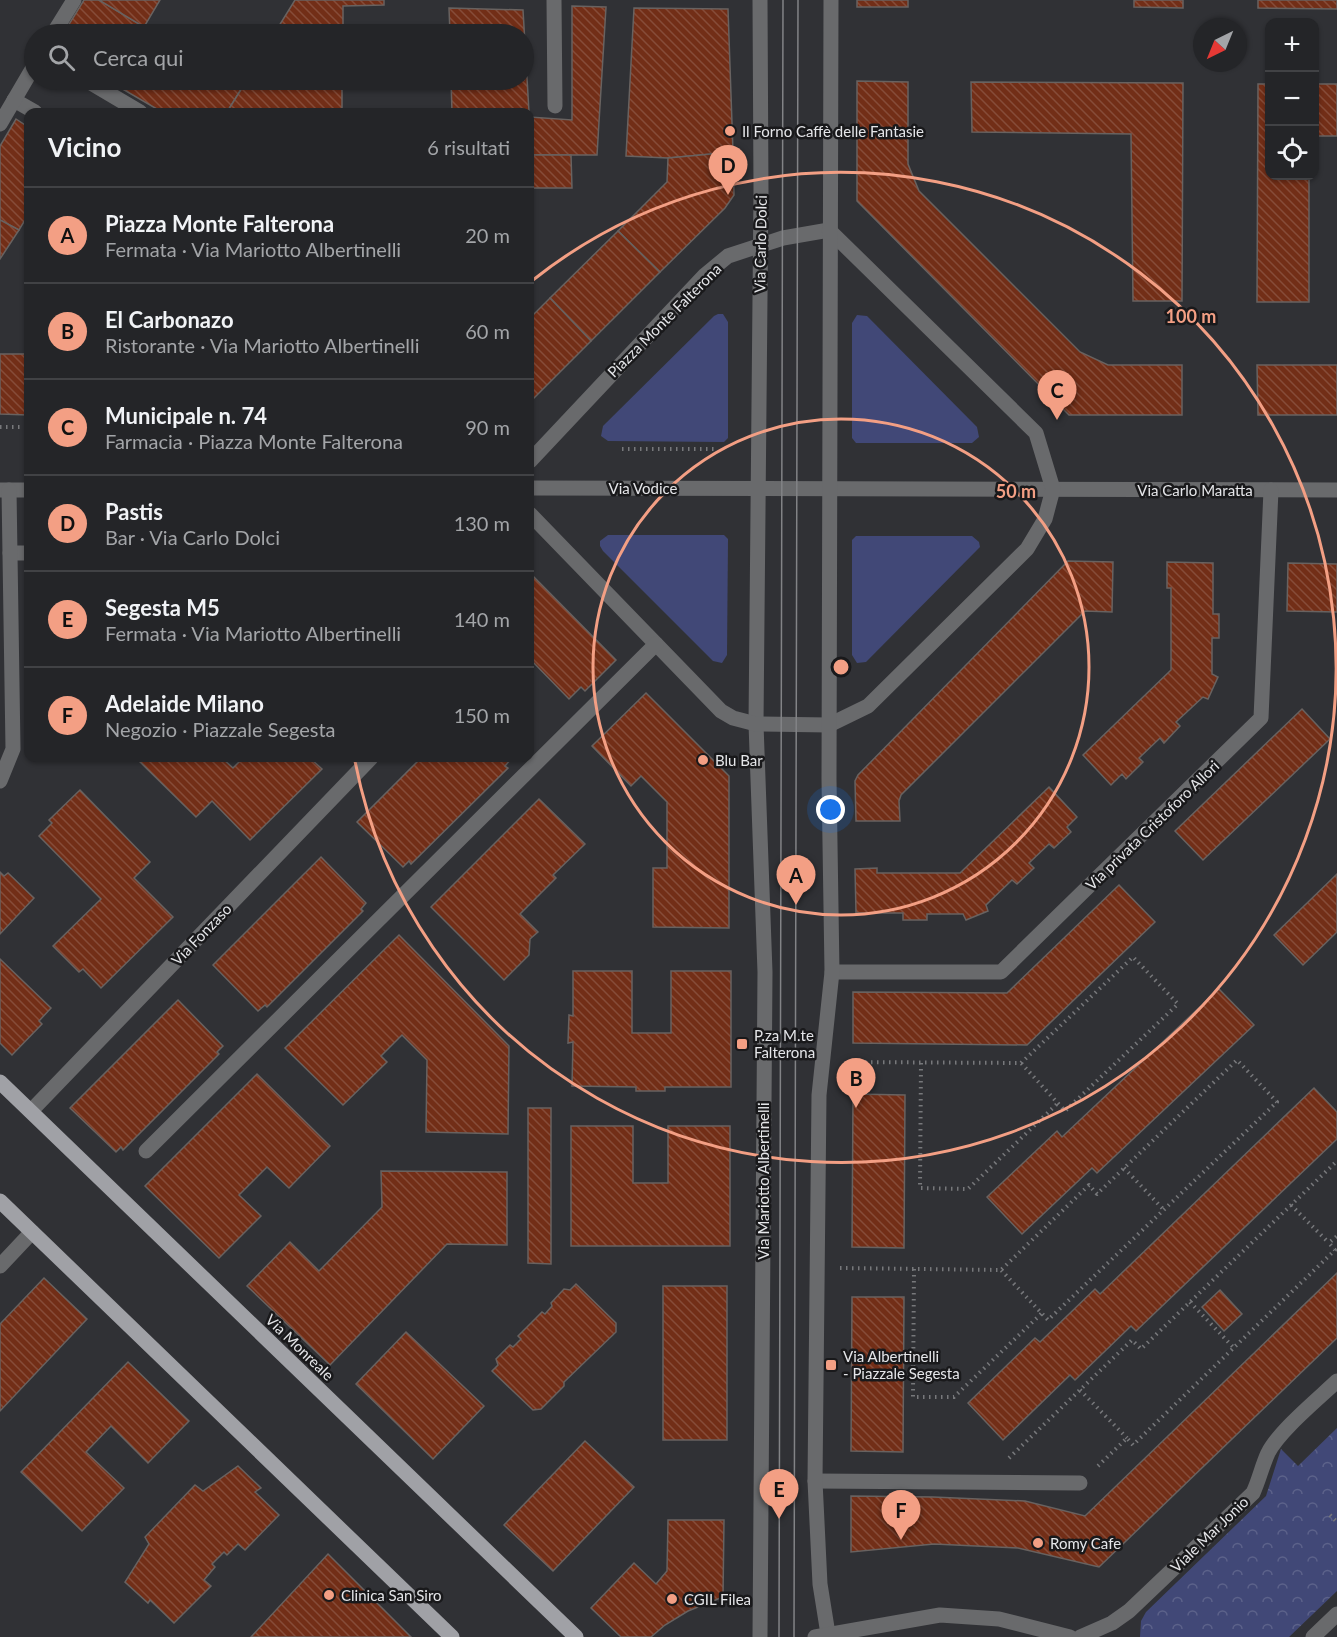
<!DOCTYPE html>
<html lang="it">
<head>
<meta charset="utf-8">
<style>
	:root { --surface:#242528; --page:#303134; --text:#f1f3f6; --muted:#a3a5a8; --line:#414245; --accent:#f39f84 }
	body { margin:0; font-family:Lato,sans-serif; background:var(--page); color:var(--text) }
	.controls { position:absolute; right:18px; top:18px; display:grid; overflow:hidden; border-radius:12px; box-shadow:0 2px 4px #0004 }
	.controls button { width:54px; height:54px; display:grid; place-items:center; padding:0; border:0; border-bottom:2px solid var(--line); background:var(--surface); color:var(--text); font:30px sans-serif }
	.compass { position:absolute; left:1193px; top:18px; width:54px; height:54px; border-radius:50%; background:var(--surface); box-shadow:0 2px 4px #0004; rotate:223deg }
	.you { position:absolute; left:831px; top:810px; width:21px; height:21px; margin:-15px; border:4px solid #fff; border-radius:50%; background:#1a73e8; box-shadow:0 0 0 9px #1a73e833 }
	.badge { display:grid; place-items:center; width:39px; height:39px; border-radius:50%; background:var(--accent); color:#111; font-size:20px; font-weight:700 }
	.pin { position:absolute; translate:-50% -50px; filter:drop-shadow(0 2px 3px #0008) }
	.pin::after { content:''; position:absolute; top:32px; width:21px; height:18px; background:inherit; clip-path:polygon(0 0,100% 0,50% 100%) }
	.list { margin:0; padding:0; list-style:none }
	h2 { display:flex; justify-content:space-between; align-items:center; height:78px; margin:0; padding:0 24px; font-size:26px }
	h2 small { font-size:20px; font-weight:400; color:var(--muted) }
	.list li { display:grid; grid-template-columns:39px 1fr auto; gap:18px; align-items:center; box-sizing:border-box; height:96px; padding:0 24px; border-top:2px solid var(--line) }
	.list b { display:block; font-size:22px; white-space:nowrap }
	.list p { margin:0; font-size:20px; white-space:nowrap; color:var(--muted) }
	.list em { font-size:20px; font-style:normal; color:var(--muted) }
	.icon { flex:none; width:33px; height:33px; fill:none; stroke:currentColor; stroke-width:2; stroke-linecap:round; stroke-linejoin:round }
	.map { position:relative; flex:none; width:1337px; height:1637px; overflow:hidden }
	.search { position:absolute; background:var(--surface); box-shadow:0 2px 4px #0004; left:24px; top:24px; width:510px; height:66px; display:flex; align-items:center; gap:15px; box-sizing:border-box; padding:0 21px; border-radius:33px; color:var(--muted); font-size:22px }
	.panel { position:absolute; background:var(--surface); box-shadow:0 2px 4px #0004; left:24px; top:108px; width:510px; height:654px; border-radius:12px }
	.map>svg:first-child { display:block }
	.grass { fill:#414877 }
	.forest { fill:url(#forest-crowns) }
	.building { fill:url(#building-back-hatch); stroke:#686260; stroke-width:1.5 }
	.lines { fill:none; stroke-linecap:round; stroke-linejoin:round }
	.path { stroke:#77787b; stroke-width:4; stroke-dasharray:1.5 4.5; stroke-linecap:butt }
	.minor { stroke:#696a6c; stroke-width:15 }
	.major { stroke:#a0a1a6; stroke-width:15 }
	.tram { stroke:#828386; stroke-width:1.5 }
	.ring { fill:none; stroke:#f39f84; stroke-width:3 }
	.poi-dot { fill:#f39f84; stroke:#19191b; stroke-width:2 }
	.labels { text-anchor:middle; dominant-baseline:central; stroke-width:5; stroke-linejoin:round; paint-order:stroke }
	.poi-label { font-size:15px; fill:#e5e6e9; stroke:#19191b; text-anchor:start }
	.street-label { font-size:15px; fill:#e5e6e9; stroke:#19191b }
	.centre { fill:#f39f84; stroke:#19191b; stroke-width:3 }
	.ring-label { font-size:18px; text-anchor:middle; font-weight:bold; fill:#f39f84; stroke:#19191b; stroke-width:5; stroke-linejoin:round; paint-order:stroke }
</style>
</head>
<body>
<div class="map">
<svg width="1337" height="1637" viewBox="0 0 1337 1637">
	<defs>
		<pattern id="forest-crowns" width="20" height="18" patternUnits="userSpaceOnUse" patternTransform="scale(1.5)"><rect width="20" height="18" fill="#414877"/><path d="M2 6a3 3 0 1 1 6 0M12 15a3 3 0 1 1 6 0" fill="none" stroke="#5c628a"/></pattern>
		<pattern id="building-back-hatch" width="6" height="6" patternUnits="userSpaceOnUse" patternTransform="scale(1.5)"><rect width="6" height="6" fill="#722e17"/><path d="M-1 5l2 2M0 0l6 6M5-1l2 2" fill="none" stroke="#864c39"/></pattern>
	</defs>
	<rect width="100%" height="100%" fill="#303135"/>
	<g class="grass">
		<path d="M718 314H723L728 322V438L724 442 608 441 601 436 603 426 714 316Z"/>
		<path d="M857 315 867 316 977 427 979 437 972 443H856L852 438V323Z"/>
		<path d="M608 535H724L728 539 727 655 722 663 713 661 603 551 600 546V541Z"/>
		<path d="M856 536H972L979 542 980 547 866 662 857 663 852 655V540Z"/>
	</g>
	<path class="forest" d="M1337 1428V1591L1289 1637H1140L1141 1621 1146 1612 1266 1496 1281 1449 1298 1466Z"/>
	<g class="building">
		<path d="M84 0H99L156 34H63Z"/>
		<path d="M99 0H160L144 27Z"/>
		<path d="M295 0H384V5L343 6V34H274Z"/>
		<rect x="857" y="0" width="51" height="7"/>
		<path d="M1134 0H1183V8L1134 7Z"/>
		<path d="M1258 0H1337V9L1258 8Z"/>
		<path d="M572 6 606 7 597 155H530V117L572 120Z"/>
		<path d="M449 8 523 10 529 112H452L451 80H524V34H450Z"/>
		<path d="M634 8 728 9 733 152 668 158 626 156Z"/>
		<path d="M107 80H232L243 86 227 112H162Z"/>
		<path d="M247 80H342V112H227Z"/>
		<path d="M857 81 908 82V164L919 191 1080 352 1108 365H1182V415H1069L857 201Z"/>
		<path d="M971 82 1183 83 1182 301H1133L1131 134 972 132Z"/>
		<path d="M1258 84H1270V176H1309V302H1257Z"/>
		<rect x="1314" y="84" width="23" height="52"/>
		<path d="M16 119 28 127V215L19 230 0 220V146Z"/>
		<path d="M733 152 734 195 725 208 660 272 618 231 667 182 668 158Z"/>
		<path d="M530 155H571L572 188H530Z"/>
		<path d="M0 220 19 230 0 259Z"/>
		<path d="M618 231 660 272 591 341 550 298Z"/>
		<path d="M550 298 591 341 530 402V318Z"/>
		<path d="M0 354H28V415L0 414Z"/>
		<path d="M1257 365H1337V415H1258Z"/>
		<path d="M1068 561 1113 562 1112 612 1085 611 901 795 899 801 900 821H856L855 781 858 775Z"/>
		<path d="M1167 562 1213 563V614H1219V638H1212V674L1218 677 1208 699 1203 697 1176 722 1180 726 1164 743 1160 738 1139 758 1143 762 1126 779 1122 774 1111 785 1083 755 1171 670V588H1167Z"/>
		<path d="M1288 563 1337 564V612L1287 611Z"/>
		<path d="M530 573 616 660 585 691 581 687 569 699 530 659Z"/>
		<path d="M646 693 729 776V928L653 927V868H667V802L641 776 631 786 592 746Z"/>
		<path d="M1302 709 1330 739 1203 860 1175 831Z"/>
		<path d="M136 758H222L233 768 243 758H310L322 769 250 840 212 801 196 817Z"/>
		<path d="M421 758H509L511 759 505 766 508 768 411 864 409 861 403 867 357 822Z"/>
		<path d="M1049 787 1077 817 1067 827 1071 832 1054 848 1049 844 1029 863 1034 868 1017 884 1012 880 986 905 988 911 966 920 963 914H927V920H903V913H856L855 869 877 868V873H960Z"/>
		<path d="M80 790 150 862 134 878 173 917 101 988 83 969 79 972 53 946 101 899 39 836 52 823 49 820Z"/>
		<path d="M539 799 585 844 553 875 556 878 520 914 538 932 530 939 529 955 504 980 431 907Z"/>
		<path d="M321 857 366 903 361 909 363 911 267 1007 265 1005 258 1011 213 965Z"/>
		<path d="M0 872 4 876 8 873 34 898 0 934Z"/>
		<path d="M1337 874V932L1303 965 1274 935Z"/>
		<path d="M1119 885 1155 922 1027 1045 853 1043V992L1007 993Z"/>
		<path d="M399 935 509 1046 508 1134 426 1132 427 1060 402 1035 381 1056 387 1062 343 1105 285 1048Z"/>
		<path d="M0 959 51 1008 39 1021 42 1024 12 1055 0 1043Z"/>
		<path d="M573 971H632V1033H671V971H731V1087H665V1091H636V1087L572 1086 573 1042 568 1043 569 1015 573 1016Z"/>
		<path d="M1219 989 1254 1025 1097 1173 1092 1168 1022 1234 987 1197 1057 1131 1062 1137Z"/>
		<path d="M178 1000 223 1046 217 1052 219 1054 123 1150 121 1147 116 1152 70 1108Z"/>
		<path d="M257 1074 330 1146 289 1188 267 1167 239 1195 261 1216 219 1258 145 1186Z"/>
		<path d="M1314 1088 1337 1112V1139L1136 1331 1131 1326 1075 1380 1070 1375 1003 1440 968 1403 1035 1338 1040 1342 1095 1289 1100 1294Z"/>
		<path d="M853 1094 905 1095 904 1248 852 1247Z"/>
		<path d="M528 1108H551V1264L528 1263Z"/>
		<path d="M571 1126H633V1183H668V1126H730V1246H571Z"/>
		<path d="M381 1171 507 1172V1245L447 1244 330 1365 247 1286 290 1242 319 1271 382 1207Z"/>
		<path d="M1337 1273V1338L1099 1567 1018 1548 934 1544 851 1552V1496L933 1497 1025 1501 1085 1516Z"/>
		<path d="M44 1278 87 1319 0 1411V1324Z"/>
		<path d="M576 1284 616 1323V1332L564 1382V1386L541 1409 533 1410 492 1371 498 1365 496 1359 510 1345 513 1347 521 1339 518 1336 542 1312 545 1314 552 1306 551 1303 564 1289 570 1290Z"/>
		<rect x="663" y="1286" width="64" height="154"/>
		<path d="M1220 1290 1242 1314 1224 1331 1202 1307Z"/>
		<path d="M852 1297H904L903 1452 851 1451Z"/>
		<path d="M406 1332 484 1406 433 1459 356 1384Z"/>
		<path d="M128 1362 189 1421 148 1463 111 1426 86 1452 124 1488 82 1531 21 1472Z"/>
		<path d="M585 1441 634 1487 553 1571 504 1525Z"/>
		<path d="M238 1466 261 1488 255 1492 279 1515 245 1550 238 1544 227 1555 224 1552 212 1564 215 1567 204 1580 211 1586 174 1623 150 1600 148 1603 125 1582 149 1544 145 1537 195 1485 203 1491Z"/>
		<path d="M668 1520H724L723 1597 688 1611 665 1625 651 1637H621L591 1608 634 1563 656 1584 667 1571Z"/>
		<path d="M328 1554 411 1637H251Z"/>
	</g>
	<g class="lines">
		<g class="path">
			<path d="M0 427H28"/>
			<path d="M622 449H714"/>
			<path d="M847 1062 1021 1063 1133 957 1178 1004 1065 1111 1021 1063"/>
			<path d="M921 1063 920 1188 968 1189 1058 1103"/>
			<path d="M1124 1168 1164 1210"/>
			<path d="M1291 1205 1329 1243"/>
			<path d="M840 1268 1001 1270 1089 1185 1097 1194 1237 1060 1277 1102 1048 1320 1001 1270"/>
			<path d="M914 1269 913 1397H954L1042 1313"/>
			<path d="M1190 1302 1234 1348"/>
			<path d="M1080 1390 1127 1438"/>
			<path d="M1009 1458 1132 1340 1141 1349 1337 1161"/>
			<path d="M1098 1466 1127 1438 1133 1445 1335 1250 1329 1243 1337 1236"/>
			<path d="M1330 1515 1337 1522"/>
		</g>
		<g class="minor">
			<path d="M554 0 555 106"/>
			<path d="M760 0 761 191 756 724 765 972 760 1637"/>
			<path d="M53 34 74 0"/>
			<path d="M86 80 140 112"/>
			<path d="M14 100 35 112"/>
			<path d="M0 124 34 66"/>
			<path d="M530 461 705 275 728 256 783 238 829 230"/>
			<path d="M530 488 1337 490"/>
			<path d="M0 490H28"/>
			<path d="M530 514 721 711 733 718 756 724 829 725 868 706 1027 549 1045 519 1053 489 1036 433 829 230"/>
			<path d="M10 553H28"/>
			<path d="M0 781 13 749 9 490"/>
			<path d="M832 972H1001L1261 718 1271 490"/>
			<path d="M31 1111 371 758"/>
			<path d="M146 1151 656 644"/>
			<path d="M0 1266 32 1232"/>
			<path d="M815 1481 1080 1483"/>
			<path d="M828 1634 820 1584 815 1481 819 1095 832 972 829 779 831 0"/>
			<path d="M815 1637 940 1615 999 1619 1070 1637"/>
			<path d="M1080 1637 1112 1623 1129 1611 1253 1493C1259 1480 1262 1466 1268 1453 1279 1431 1318 1399 1337 1381"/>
			<path d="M1313 1637 1337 1614"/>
		</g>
		<g class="major">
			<path d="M0 1082 576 1637"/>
			<path d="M0 1201 452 1637"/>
		</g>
		<g class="tram">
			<path d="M779 1637 783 0"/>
			<path d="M794 1637 798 0"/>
		</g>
	</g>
	<g class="ring">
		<circle cx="841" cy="667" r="248"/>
		<path d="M533 280A495 495 0 1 1 355 761"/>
	</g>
	<g class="poi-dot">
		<circle cx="730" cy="131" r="6"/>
		<circle cx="703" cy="760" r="6"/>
		<rect x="736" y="1038" width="12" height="12" rx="3"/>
		<rect x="825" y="1359" width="12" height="12" rx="3"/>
		<circle cx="1038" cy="1543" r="6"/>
		<circle cx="329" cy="1595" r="6"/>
		<circle cx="672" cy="1599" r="6"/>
	</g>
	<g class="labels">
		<g class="poi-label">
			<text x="742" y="131">Il Forno Caffè delle Fantasie</text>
			<text x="715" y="760">Blu Bar</text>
			<text x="754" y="1035">P.za M.te<tspan x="754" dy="17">Falterona</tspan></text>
			<text x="843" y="1356">Via Albertinelli<tspan x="843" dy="17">- Piazzale Segesta</tspan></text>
			<text x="1050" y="1543">Romy Cafe</text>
			<text x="341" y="1595">Clinica San Siro</text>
			<text x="684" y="1599">CGIL Filea</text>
		</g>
		<g class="street-label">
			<text transform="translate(760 244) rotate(-89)">Via Carlo Dolci</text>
			<text transform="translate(664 320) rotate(-45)">Piazza Monte Falterona</text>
			<text x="643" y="488">Via Vodice</text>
			<text x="1195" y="490">Via Carlo Maratta</text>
			<text transform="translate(1152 825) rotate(-44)">Via privata Cristoforo Allori</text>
			<text transform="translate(201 934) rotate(-46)">Via Fonzaso</text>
			<text transform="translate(763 1181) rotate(-90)">Via Mariotto Albertinelli</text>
			<text transform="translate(300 1347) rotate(44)">Via Monreale</text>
			<text transform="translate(1209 1534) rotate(-44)">Viale Mar Jonio</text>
		</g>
	</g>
	<circle cx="841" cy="667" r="9" class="centre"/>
	<g class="ring-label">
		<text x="1191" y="323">100 m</text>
		<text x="1016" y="498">50 m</text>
	</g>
</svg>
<div class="controls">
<button>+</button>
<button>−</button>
<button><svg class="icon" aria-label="locate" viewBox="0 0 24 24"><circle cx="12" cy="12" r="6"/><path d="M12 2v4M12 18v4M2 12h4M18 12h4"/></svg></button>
</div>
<svg class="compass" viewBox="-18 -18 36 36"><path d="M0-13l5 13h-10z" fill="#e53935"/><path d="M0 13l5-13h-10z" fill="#a3a5a8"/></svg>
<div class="you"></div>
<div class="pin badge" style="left:796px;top:905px">A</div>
<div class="pin badge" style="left:856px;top:1108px">B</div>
<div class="pin badge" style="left:1057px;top:420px">C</div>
<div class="pin badge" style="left:728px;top:195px">D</div>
<div class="pin badge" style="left:779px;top:1519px">E</div>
<div class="pin badge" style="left:901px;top:1540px">F</div>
<div class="search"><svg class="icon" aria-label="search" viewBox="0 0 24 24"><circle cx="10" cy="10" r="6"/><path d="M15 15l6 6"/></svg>Cerca qui</div>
<section class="panel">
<h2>Vicino<small>6 risultati</small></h2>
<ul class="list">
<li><span class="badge">A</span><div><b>Piazza Monte Falterona</b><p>Fermata · Via Mariotto Albertinelli</p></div><em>20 m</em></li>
<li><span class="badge">B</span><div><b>El Carbonazo</b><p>Ristorante · Via Mariotto Albertinelli</p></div><em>60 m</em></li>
<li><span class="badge">C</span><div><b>Municipale n. 74</b><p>Farmacia · Piazza Monte Falterona</p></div><em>90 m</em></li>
<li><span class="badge">D</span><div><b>Pastis</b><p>Bar · Via Carlo Dolci</p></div><em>130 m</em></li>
<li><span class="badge">E</span><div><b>Segesta M5</b><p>Fermata · Via Mariotto Albertinelli</p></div><em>140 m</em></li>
<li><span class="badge">F</span><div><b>Adelaide Milano</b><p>Negozio · Piazzale Segesta</p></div><em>150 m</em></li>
</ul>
</section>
</div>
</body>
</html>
